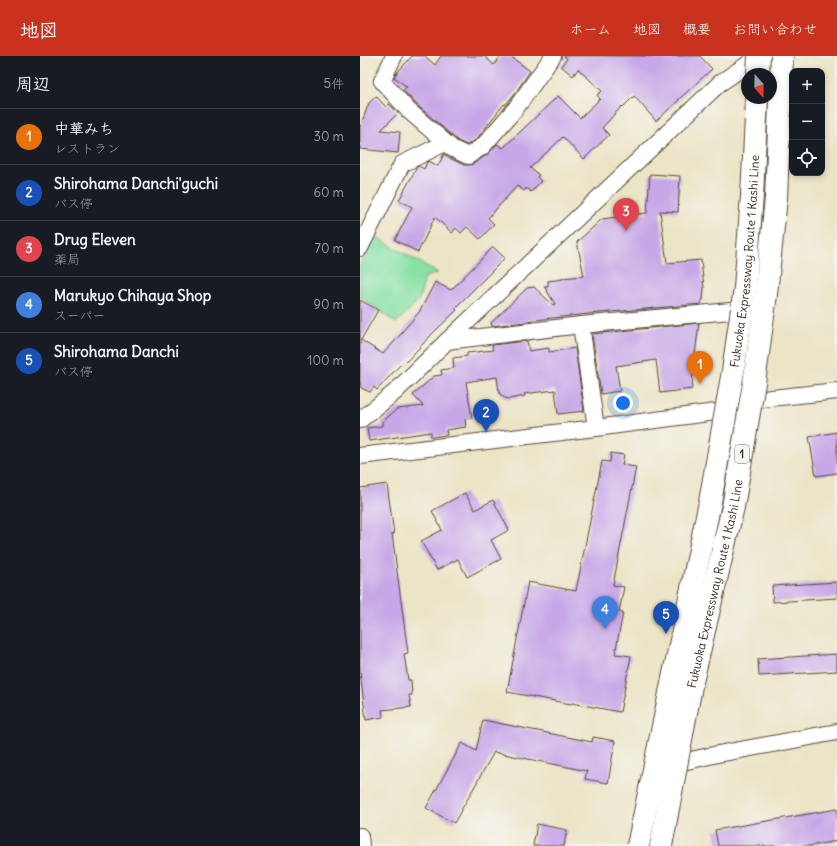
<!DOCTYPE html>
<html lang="ja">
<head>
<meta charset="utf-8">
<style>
	:root { --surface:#171b24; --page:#20242c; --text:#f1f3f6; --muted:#9ea1a6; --line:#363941; --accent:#c8321e }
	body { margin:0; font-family:Delius,"Klee One",sans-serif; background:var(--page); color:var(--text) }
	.controls { position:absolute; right:12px; top:12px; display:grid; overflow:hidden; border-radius:8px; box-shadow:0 2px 6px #0003 }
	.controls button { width:36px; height:36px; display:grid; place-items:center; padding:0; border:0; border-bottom:1px solid var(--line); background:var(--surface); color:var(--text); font:20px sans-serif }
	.compass { position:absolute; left:381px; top:12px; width:36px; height:36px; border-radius:50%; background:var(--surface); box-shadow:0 2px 6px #0003; rotate:160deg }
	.you { position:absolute; left:263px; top:347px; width:14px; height:14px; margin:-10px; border:3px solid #fff; border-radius:50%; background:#1a73e8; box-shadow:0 0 0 6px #1a73e833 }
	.badge { display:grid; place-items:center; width:26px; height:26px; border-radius:50%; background:var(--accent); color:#fff; font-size:13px; font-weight:700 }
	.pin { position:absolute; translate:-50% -33px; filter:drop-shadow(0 1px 2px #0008) }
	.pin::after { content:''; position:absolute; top:21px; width:14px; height:12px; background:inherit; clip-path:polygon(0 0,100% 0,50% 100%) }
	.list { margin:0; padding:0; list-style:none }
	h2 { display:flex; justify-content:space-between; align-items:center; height:52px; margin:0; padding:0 16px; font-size:17px }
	h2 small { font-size:13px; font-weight:400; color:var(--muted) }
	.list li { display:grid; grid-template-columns:26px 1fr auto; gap:12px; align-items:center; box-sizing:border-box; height:56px; padding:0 16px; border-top:1px solid var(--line) }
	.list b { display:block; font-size:15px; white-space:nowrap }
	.list p { margin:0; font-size:13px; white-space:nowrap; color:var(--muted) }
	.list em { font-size:13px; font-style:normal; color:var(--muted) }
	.icon { flex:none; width:22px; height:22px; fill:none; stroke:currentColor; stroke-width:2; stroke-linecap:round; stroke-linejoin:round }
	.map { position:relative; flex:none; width:477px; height:790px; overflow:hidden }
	header { display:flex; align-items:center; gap:24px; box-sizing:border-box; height:56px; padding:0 20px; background:var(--accent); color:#fff }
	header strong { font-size:19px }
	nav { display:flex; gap:22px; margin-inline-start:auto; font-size:14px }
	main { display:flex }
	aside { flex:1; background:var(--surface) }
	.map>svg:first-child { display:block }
	.green { fill:#89e1a6; stroke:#628662 }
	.building { fill:#c7a7e7 }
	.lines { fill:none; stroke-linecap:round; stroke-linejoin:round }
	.minor-casing { stroke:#564637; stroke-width:18 }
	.minor { stroke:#fff; stroke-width:16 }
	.highway-bridge-casing { stroke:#564637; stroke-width:24; stroke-linecap:butt }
	.highway-bridge { stroke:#fff; stroke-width:22 }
	.labels { text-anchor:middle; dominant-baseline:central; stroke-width:3; stroke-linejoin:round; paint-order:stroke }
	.shield { fill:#f6f6f2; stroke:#73675e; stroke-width:1 }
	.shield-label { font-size:11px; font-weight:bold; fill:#3b2a1e }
	.street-label { font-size:12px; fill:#3b2a1e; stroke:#f6f6f2 }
</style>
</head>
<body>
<header>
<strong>地図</strong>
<nav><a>ホーム</a><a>地図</a><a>概要</a><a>お問い合わせ</a></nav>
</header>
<main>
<aside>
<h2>周辺<small>5件</small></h2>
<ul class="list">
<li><span class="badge" style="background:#e8710a">1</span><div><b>中華みち</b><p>レストラン</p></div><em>30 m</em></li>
<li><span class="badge" style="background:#1a4fb4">2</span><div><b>Shirohama Danchi'guchi</b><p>バス停</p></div><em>60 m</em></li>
<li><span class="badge" style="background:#e0444e">3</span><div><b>Drug Eleven</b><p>薬局</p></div><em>70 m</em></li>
<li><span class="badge" style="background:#3f7fe0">4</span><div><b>Marukyo Chihaya Shop</b><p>スーパー</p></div><em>90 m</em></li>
<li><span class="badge" style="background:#1a4fb4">5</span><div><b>Shirohama Danchi</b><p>バス停</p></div><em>100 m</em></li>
</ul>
</aside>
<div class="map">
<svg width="477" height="790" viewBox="0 0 477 790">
	<rect width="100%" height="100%" fill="#f6f6f2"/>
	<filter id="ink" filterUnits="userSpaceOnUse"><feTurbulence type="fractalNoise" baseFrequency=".025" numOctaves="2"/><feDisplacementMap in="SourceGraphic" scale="8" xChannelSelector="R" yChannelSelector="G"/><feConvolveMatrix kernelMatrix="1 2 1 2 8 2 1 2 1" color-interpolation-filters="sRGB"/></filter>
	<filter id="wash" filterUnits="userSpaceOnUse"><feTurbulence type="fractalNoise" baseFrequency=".012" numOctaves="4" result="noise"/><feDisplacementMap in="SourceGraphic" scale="16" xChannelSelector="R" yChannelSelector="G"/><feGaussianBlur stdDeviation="0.9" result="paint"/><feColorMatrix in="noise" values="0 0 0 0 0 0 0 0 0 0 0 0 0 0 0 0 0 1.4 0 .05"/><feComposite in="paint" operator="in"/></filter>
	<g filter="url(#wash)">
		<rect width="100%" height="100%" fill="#ece4c6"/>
		<path class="green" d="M14 180 78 217 65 221 59 244 36 267 0 240V208Z"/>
		<g id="blocks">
			<g class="building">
				<path d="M52 0H65L75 9 81 0H124L134 9 141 0H150L170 15 156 36 145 49 144 48 122 76 117 83 107 89 98 85 56 48 43 34 47 31 34 21 36 18Z"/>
				<path d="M204 0H340L352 13 318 44H319L296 65 274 40 263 51 262 50 242 72 249 79 224 103 203 81 170 112 179 119 177 121 181 125 171 136 166 132 164 135 157 130 128 162 134 168 120 183 107 171 101 177 96 172 92 177 75 161 58 196 35 184 52 151 39 144 57 111 59 110 64 113 67 106 69 105 78 110 84 98 89 102 104 109H109L113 108 128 98 137 88 143 92 198 40 220 62 240 43 237 39 242 35 218 13 213 20 201 10 207 3Z"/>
				<path d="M16 40 26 51 29 48 38 57 21 74 40 76 38 97 0 93V71L9 47Z"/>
				<path d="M290 118 320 120 318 156 300 155 307 207 341 204 344 232 343 244H342L341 248 228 258 166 265 165 266 132 270 131 267 167 232 174 231 193 249 195 248 184 230H188V225L203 223 202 222 224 220 217 186 242 163 287 157Z"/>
				<path d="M133 191 145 202 95 252 97 254 75 275 43 309 41 308 17 334 14 331 10 336 1 332 0 324V244L18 254 1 284 23 298 43 276H42L60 255 75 226 91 234Z"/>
				<path d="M339 267 333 314 332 333 300 337 296 304 256 310 260 335 241 338 232 278Z"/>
				<path d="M167 285 169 295 189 292V296L215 292 224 355 198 358 195 334 164 338 165 340 149 343 145 342 141 339 139 336 137 321 106 326 112 362 105 363 106 371 86 374 87 379 71 381V376L9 385 7 372 22 370V366L37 353 63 350 53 339 74 320 82 319 81 314 94 312 93 302 107 300V297L133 294 132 289Z"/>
				<path d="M477 376V417L456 420 449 381Z"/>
				<path d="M251 397 264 399 262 409 276 411 253 529 264 531 259 556 263 557 255 598 271 600 260 656 212 647 211 648 147 636 168 526 216 535 242 405 250 406Z"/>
				<path d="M27 428 34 478H32L48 597 44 598 48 624H51L52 639H49L51 651 22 654 23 661 6 664 0 616V432Z"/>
				<path d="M105 437 115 454 133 444 149 474 131 484 141 503 107 521 98 503 77 514 61 485 82 474 72 455Z"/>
				<path d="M477 526V542L413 546 412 530Z"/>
				<path d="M477 598V615L399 620 398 603Z"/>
				<path d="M123 664 232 686 233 681 255 685 248 727 225 723 227 715 134 696 94 767 66 752 102 687 116 695Z"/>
				<path d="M477 753V785L449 790H358L355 774Z"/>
				<path d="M177 768 207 774 204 790H173Z"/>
			</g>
		</g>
	</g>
	<g filter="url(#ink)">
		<use href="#blocks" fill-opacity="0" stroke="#564637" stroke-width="1"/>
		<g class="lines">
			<g class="minor-casing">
				<g id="minor">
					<path d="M34 0 22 25 49 55 93 93 108 100 123 90 156 52 193 0"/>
					<path d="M0 192 42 108 85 87"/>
					<path d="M221 269 236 372"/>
					<path d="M87 285 221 269 381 254"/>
					<path d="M0 364 34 337 87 285 360 27 400 0"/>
					<path d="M0 400 236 372 363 355 393 344 477 335"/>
					<path d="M308 708 318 707 358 698 477 676"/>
					<path d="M0 780 1 790"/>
				</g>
			</g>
			<use href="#minor" class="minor"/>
			<g class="highway-bridge-casing">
				<g id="highway-bridge">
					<path d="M398 18 399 0"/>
					<path id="s1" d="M278 790 350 446 373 315 385 232 392 140 397 42"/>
					<path id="s2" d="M301 790 331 630 373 451 394 327 406 238 416 142 422 0"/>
				</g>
			</g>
			<use href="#highway-bridge" class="highway-bridge"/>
		</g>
	</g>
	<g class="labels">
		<rect class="shield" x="375" y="389" width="14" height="18" rx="3"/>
		<g class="shield-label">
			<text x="382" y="398">1</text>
		</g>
		<g class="street-label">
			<text stroke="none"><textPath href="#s1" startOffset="595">Fukuoka Expressway Route 1 Kashi Line</textPath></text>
			<text stroke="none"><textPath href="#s2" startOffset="268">Fukuoka Expressway Route 1 Kashi Line</textPath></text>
		</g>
	</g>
</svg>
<div class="controls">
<button>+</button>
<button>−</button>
<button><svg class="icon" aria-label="locate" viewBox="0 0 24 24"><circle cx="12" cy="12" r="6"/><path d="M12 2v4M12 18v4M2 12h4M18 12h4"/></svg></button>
</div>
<svg class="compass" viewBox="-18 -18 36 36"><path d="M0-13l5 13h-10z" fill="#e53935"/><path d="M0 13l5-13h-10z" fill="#9ea1a6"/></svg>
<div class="you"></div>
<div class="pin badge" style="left:340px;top:328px;background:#e8710a">1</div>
<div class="pin badge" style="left:126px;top:376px;background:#1a4fb4">2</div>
<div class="pin badge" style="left:266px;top:175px;background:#e0444e">3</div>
<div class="pin badge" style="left:245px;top:573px;background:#3f7fe0">4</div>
<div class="pin badge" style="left:306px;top:578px;background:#1a4fb4">5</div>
</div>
</main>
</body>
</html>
